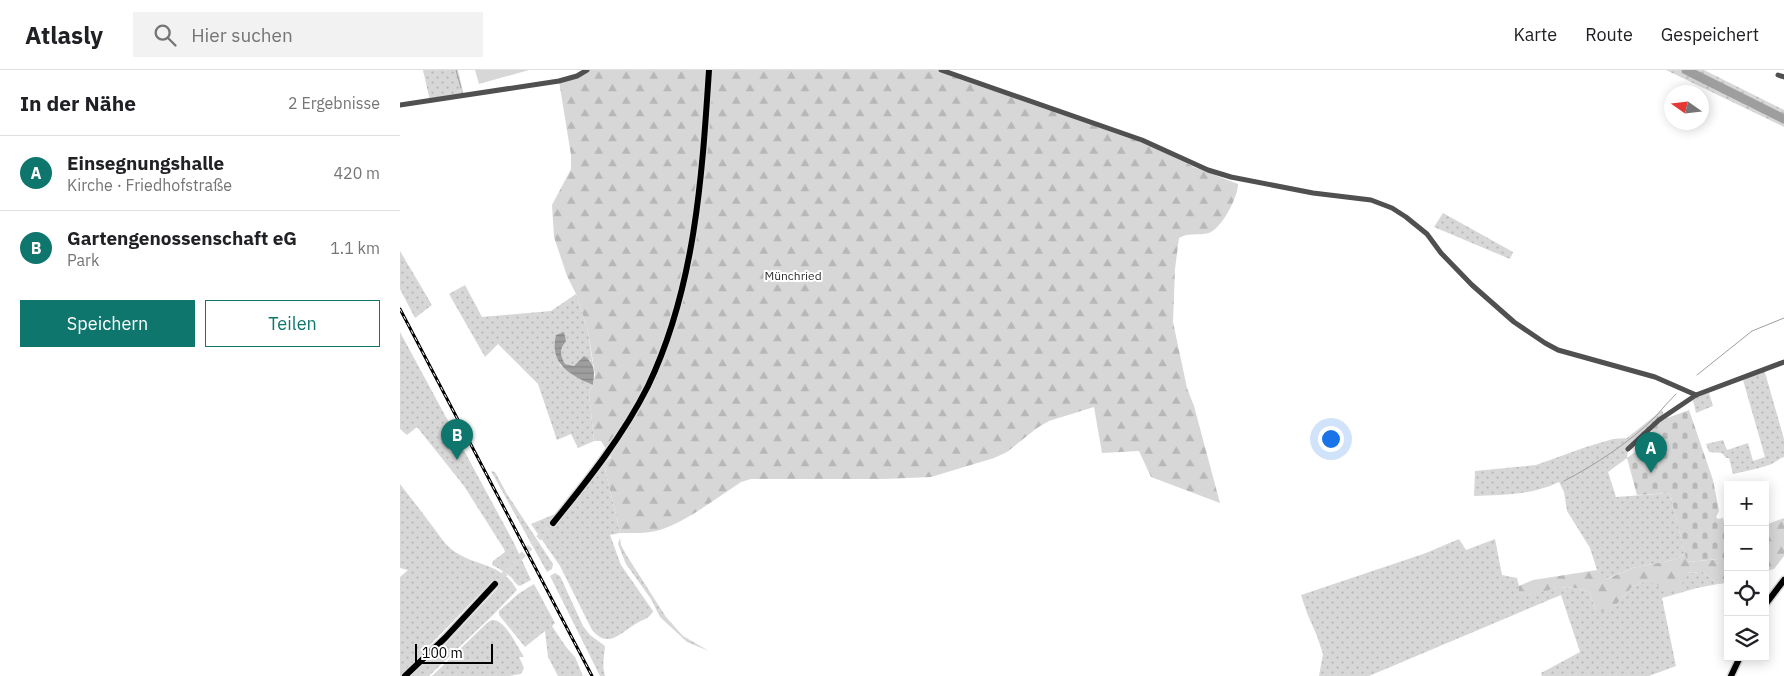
<!DOCTYPE html>
<html lang="de">
<head>
<meta charset="utf-8">
<style>
	:root { --surface:#fff; --page:#f2f2f2; --text:#202124; --muted:#757577; --line:#e0e0e0; --accent:#0f766e }
	body { margin:0; font-family:"IBM Plex Sans",sans-serif; background:var(--page); color:var(--text) }
	.controls { position:absolute; right:15px; bottom:15px; display:grid; overflow:hidden; border-radius:0px; box-shadow:0 2px 12px #0003 }
	.controls button { width:45px; height:45px; display:grid; place-items:center; padding:0; border:0; border-bottom:1px solid var(--line); background:var(--surface); color:var(--text); font:25px sans-serif }
	.compass { position:absolute; left:1264px; top:15px; width:45px; height:45px; border-radius:50%; background:var(--surface); box-shadow:0 2px 12px #0003; rotate:284deg }
	.scale { position:absolute; left:15px; bottom:12px; width:78px; box-sizing:border-box; padding-left:5px; border:2px solid #000; border-top:0; font-size:14px; line-height:18px; white-space:nowrap; color:#000; -webkit-text-stroke:4px #fff; paint-order:stroke }
	.you { position:absolute; left:930px; top:368px; width:18px; height:18px; margin:-12px; border:4px solid #fff; border-radius:50%; background:#1a73e8; box-shadow:0 0 0 8px #1a73e833 }
	.badge { display:grid; place-items:center; width:32px; height:32px; border-radius:50%; background:var(--accent); color:#fff; font-size:16px; font-weight:700 }
	.pin { position:absolute; translate:-50% -41px; filter:drop-shadow(0 1px 2px #0008) }
	.pin::after { content:''; position:absolute; top:26px; width:18px; height:15px; background:inherit; clip-path:polygon(0 0,100% 0,50% 100%) }
	.list { margin:0; padding:0; list-style:none }
	h2 { display:flex; justify-content:space-between; align-items:center; height:65px; margin:0; padding:0 20px; font-size:21px }
	h2 small { font-size:16px; font-weight:400; color:var(--muted) }
	.list li { display:grid; grid-template-columns:32px 1fr auto; gap:15px; align-items:center; box-sizing:border-box; height:75px; padding:0 20px; border-top:1px solid var(--line) }
	.list b { display:block; font-size:19px; white-space:nowrap }
	.list p { margin:0; font-size:16px; white-space:nowrap; color:var(--muted) }
	.list em { font-size:16px; font-style:normal; color:var(--muted) }
	.actions { display:flex; gap:10px; padding:15px 20px }
	.actions a { flex:1; padding:11px 0; border:1px solid var(--accent); border-radius:0px; text-align:center; font-size:18px; color:var(--accent) }
	.actions .main { background:var(--accent); color:#fff }
	.icon { flex:none; width:28px; height:28px; fill:none; stroke:currentColor; stroke-width:2; stroke-linecap:round; stroke-linejoin:round }
	.map { position:relative; flex:none; width:1384px; height:606px; overflow:hidden }
	header { display:flex; align-items:center; gap:30px; box-sizing:border-box; height:70px; padding:0 25px; background:var(--surface); border-bottom:1px solid var(--line) }
	header strong { font-size:24px }
	nav { display:flex; gap:28px; margin-inline-start:auto; font-size:18px }
	.search { width:350px; height:45px; background:var(--page); display:flex; align-items:center; gap:12px; box-sizing:border-box; padding:0 18px; border-radius:0px; color:var(--muted); font-size:19px }
	main { display:flex }
	aside { flex:1; background:var(--surface) }
	.map>svg:first-child { display:block }
	.grass { fill:url(#grass-dots) }
	.forest { fill:url(#forest-firs) }
	.cemetery { fill:url(#cemetery-stones) }
	.pitch { fill:#d7d7d7 }
	.water { fill:url(#water-rules) }
	.lines { fill:none; stroke-linecap:round; stroke-linejoin:round }
	.stream { stroke:#9e9e9e; stroke-width:1 }
	.river { stroke:#9e9e9e; stroke-width:9 }
	.major-tunnel { stroke:#d9d9d9; stroke-width:6; stroke-dasharray:6 3; stroke-linecap:butt }
	.major-casing { stroke:#dbdbdb; stroke-width:9 }
	.minor { stroke:#505050; stroke-width:5 }
	.major { stroke:#000; stroke-width:6 }
	.rail-casing { stroke:#000; stroke-width:3 }
	.rail { stroke:#fff; stroke-width:1; stroke-dasharray:4; stroke-linecap:butt }
	.labels { text-anchor:middle; dominant-baseline:central; stroke-width:4; stroke-linejoin:round; paint-order:stroke }
	.park-label { font-size:12px; fill:#2e2e2e; stroke:#fff }
</style>
</head>
<body>
<header>
<strong>Atlasly</strong>
<div class="search"><svg class="icon" aria-label="search" viewBox="0 0 24 24"><circle cx="10" cy="10" r="6"/><path d="M15 15l6 6"/></svg>Hier suchen</div>
<nav><a>Karte</a><a>Route</a><a>Gespeichert</a></nav>
</header>
<main>
<aside>
<h2>In der Nähe<small>2 Ergebnisse</small></h2>
<ul class="list">
<li><span class="badge">A</span><div><b>Einsegnungshalle</b><p>Kirche · Friedhofstraße</p></div><em>420 m</em></li>
<li><span class="badge">B</span><div><b>Gartengenossenschaft eG</b><p>Park</p></div><em>1.1 km</em></li>
</ul>
<div class="actions"><a class="main">Speichern</a><a>Teilen</a></div>
</aside>
<div class="map">
<svg width="1384" height="606" viewBox="0 0 1384 606">
	<defs>
		<pattern id="grass-dots" width="8" height="8" patternUnits="userSpaceOnUse" patternTransform="scale(1.25)"><rect width="8" height="8" fill="#d7d7d7"/><path d="M2 2h.1M6 6h.1" fill="none" stroke="#b7b7b7" stroke-width="1.8" stroke-linecap="round"/></pattern>
		<pattern id="forest-firs" width="22" height="20" patternUnits="userSpaceOnUse" patternTransform="scale(1.25)"><rect width="22" height="20" fill="#d7d7d7"/><path d="M5 1l3.5 6h-7zM16 11l3.5 6h-7z" fill="#b7b7b7"/></pattern>
		<pattern id="cemetery-stones" width="16" height="16" patternUnits="userSpaceOnUse" patternTransform="scale(1.25)"><rect width="16" height="16" fill="#d7d7d7"/><path d="M2 7V4a2 2 0 0 1 4 0v3zM10 15v-3a2 2 0 0 1 4 0v3z" fill="#b7b7b7"/></pattern>
		<pattern id="water-rules" width="6" height="5" patternUnits="userSpaceOnUse" patternTransform="scale(1.25)"><rect width="6" height="5" fill="#9e9e9e"/><path d="M0 2.5h6" fill="none" stroke="#868686"/></pattern>
	</defs>
	<rect width="100%" height="100%" fill="#fff"/>
	<g class="grass">
		<path d="M23 0H58L64 26 30 31Z"/>
		<path d="M1266 0H1304L1384 40V57Z"/>
		<path d="M1043 143 1113 182 1110 189 1034 157Z"/>
		<path d="M0 181 32 235 15 248 0 219Z"/>
		<path d="M65 215 82 247 151 241 176 224 188 261 193 296 190 290 179 292 174 296 165 294C160 284 159 280 166 270L156 265 160 295 170 303 193 315 189 323 194 371 178 378 171 364 157 370 138 314 98 274 85 287 49 224Z"/>
		<path d="M0 262 114 473 131 510 120 516C115 514 114 510 111 507 105 502 98 498 92 495L93 491 105 482 104 479 64 416 17 357 7 365 0 359Z"/>
		<path d="M1364 299 1384 369V387C1378 389 1375 393 1369 395 1357 399 1345 401 1333 404L1329 388H1326L1322 383 1309 382 1306 374 1323 370 1327 380 1348 373 1353 391 1365 387 1343 310Z"/>
		<path d="M1309 323 1313 336 1296 343 1293 330 1299 326Z"/>
		<path d="M1262 340 1264 346 1228 379 1227 388 1208 402 1216 427 1270 423 1285 483 1273 490 1232 498 1206 509 1197 500 1190 478 1167 441 1164 422 1159 412C1133 425 1102 425 1074 426L1075 401 1136 395 1186 377 1213 369 1227 368Z"/>
		<path d="M204 394 220 463 210 465 221 495 253 541C249 549 244 549 237 553 221 562 209 580 192 560L160 496 131 454 155 444 152 449 153 453H158Z"/>
		<path d="M91 401 95 402 107 424 153 494 152 499 147 502Z"/>
		<path d="M0 414C11 428 22 442 33 457 38 463 43 472 50 478 72 497 101 491 117 520L93 545 29 606H11L30 587 32 588 35 585 98 518 92 511 0 606V507L8 500 0 498Z"/>
		<path d="M220 468 221 475 227 486 266 547 283 566 309 581 287 572 260 547 251 529 226 494 218 474Z"/>
		<path d="M1059 469 1066 480 1095 469 1102 505 1117 508 1119 516 1118 525 1122 527C1144 521 1166 512 1189 522L1196 540 1216 535 1232 517 1246 511 1286 503 1303 502 1318 514 1297 518 1262 528 1276 596 1249 606H1142L1141 603 1180 582 1161 525 969 606H919L923 584 917 566 907 543 901 525 1026 483Z"/>
		<path d="M155 503 160 506 183 556 190 565 205 576C204 587 202 595 205 606H200L150 506Z"/>
		<path d="M134 514 155 553 152 556 166 577 175 587 183 606H158L148 587 145 561 125 577 99 545V541L118 524Z"/>
		<path d="M92 550C105 549 117 576 124 587H119L124 598 121 604 109 606H32L88 552Z"/>
	</g>
	<g class="forest">
		<path d="M187 0H537L741 71 794 97 838 114C838 127 822 158 809 163 798 166 789 162 779 168L775 199 773 252 787 318 794 336 820 433 751 407 739 381 702 383 694 337 649 351 637 358 607 382 594 388 531 407 484 409H351L341 412C315 429 289 450 260 460 247 464 233 463 220 463L204 394 211 387 201 371H194L189 323 193 315 195 305 188 261 176 224 167 206 154 167 152 135 171 99V85L159 11Z"/>
		<path d="M1384 448V486L1374 499 1365 501V455Z"/>
		<path d="M1285 483 1288 492 1328 488V513L1318 514 1303 502 1286 503 1279 523 1246 511 1232 517 1216 535 1205 542 1196 540 1189 522C1166 512 1144 521 1122 528L1118 525 1119 516 1133 510 1197 500 1207 509 1232 498 1273 490Z"/>
	</g>
	<path class="cemetery" d="M1289 340 1313 410 1319 441 1316 447 1318 449 1323 448 1327 468 1328 488 1287 492 1270 423 1237 425 1227 388 1253 369 1252 360 1262 350Z"/>
	<path class="pitch" d="M75 0H129L79 14Z"/>
	<path class="water" d="M164 262 166 271C159 280 160 284 165 294L174 296 184 286C195 293 195 302 193 315 170 305 149 294 156 265Z"/>
	<g class="lines">
		<g class="stream">
			<path d="M56 0 61 18"/>
			<path d="M1297 305 1352 261 1384 248"/>
			<path d="M1164 411C1195 395 1230 372 1255 347 1262 339 1269 331 1276 324"/>
		</g>
		<path class="river" d="M1286 0 1384 49"/>
		<path class="major-tunnel" d="M95 514 153 453"/>
		<g class="major-casing">
			<g id="major">
				<path d="M153 453C188 410 223 366 248 316 295 218 302 107 309 0"/>
				<path d="M1365 535 1384 510"/>
				<path d="M5 606 45 568 95 514"/>
				<path d="M1331 606 1340 587"/>
			</g>
		</g>
		<g class="minor">
			<path d="M541 0 742 70 808 100 831 107 913 123 971 130 992 138 1006 147 1027 164 1041 183 1072 215 1114 252 1145 273 1158 280 1255 307 1296 325"/>
			<path d="M1378 5 1384 7"/>
			<path d="M0 35 159 11 177 6 187 0"/>
			<path d="M1228 379 1259 350 1296 325 1384 292"/>
		</g>
		<use href="#major" class="major"/>
		<g class="rail-casing">
			<path id="rail" d="M0 239 192 606"/>
		</g>
		<use href="#rail" class="rail"/>
	</g>
	<g class="labels">
		<g class="park-label">
			<text x="393" y="205">Münchried</text>
		</g>
	</g>
</svg>
<div class="controls">
<button>+</button>
<button>−</button>
<button><svg class="icon" aria-label="locate" viewBox="0 0 24 24"><circle cx="12" cy="12" r="6"/><path d="M12 2v4M12 18v4M2 12h4M18 12h4"/></svg></button>
<button><svg class="icon" aria-label="layers" viewBox="0 0 24 24"><path d="M12 4l9 5-9 5-9-5zM3 14l9 5 9-5"/></svg></button>
</div>
<svg class="compass" viewBox="-18 -18 36 36"><path d="M0-13l5 13h-10z" fill="#e53935"/><path d="M0 13l5-13h-10z" fill="#757577"/></svg>
<div class="scale">100 m</div>
<div class="you"></div>
<div class="pin badge" style="left:1251px;top:403px">A</div>
<div class="pin badge" style="left:57px;top:390px">B</div>
</div>
</main>
</body>
</html>
